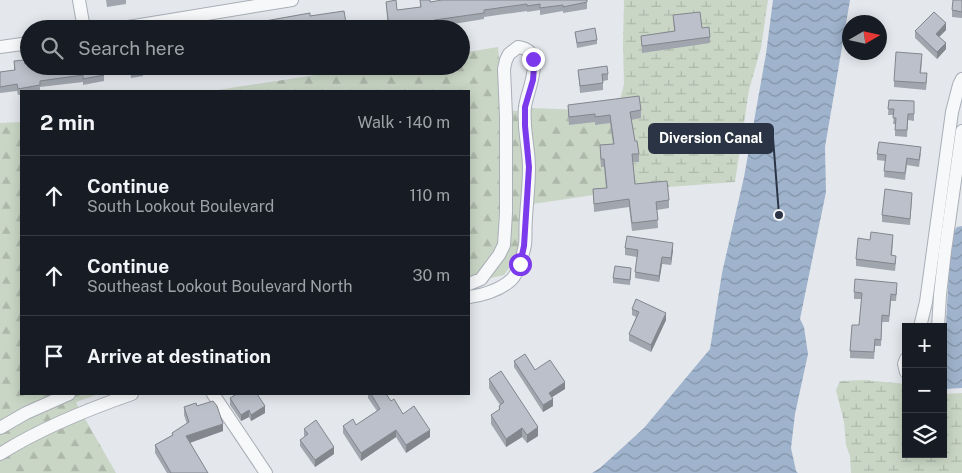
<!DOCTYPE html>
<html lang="en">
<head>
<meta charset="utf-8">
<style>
	:root { --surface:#171b24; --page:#20242c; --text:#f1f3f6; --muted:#9ea1a6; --line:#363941 }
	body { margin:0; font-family:"Public Sans",sans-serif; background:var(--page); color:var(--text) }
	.controls { position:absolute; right:15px; bottom:15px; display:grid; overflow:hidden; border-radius:0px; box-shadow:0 2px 12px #0003 }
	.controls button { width:45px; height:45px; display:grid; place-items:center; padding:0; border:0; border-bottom:1px solid var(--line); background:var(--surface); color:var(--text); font:25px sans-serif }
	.compass { position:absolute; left:842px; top:15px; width:45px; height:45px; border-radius:50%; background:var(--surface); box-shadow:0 2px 12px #0003; rotate:81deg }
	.stop { position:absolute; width:15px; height:15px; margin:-11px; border:4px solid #7c3aed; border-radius:50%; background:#fff }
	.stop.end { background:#7c3aed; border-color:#fff; box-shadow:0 1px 5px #0008 }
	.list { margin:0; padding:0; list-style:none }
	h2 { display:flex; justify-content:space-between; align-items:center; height:65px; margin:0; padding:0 20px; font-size:21px }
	h2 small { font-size:16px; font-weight:400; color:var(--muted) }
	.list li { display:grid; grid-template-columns:32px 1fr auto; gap:15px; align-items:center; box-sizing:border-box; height:80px; padding:0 20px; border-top:1px solid var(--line) }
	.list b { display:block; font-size:19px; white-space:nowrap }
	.list p { margin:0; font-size:16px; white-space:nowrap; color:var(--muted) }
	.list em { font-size:16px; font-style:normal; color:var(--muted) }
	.icon { flex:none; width:28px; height:28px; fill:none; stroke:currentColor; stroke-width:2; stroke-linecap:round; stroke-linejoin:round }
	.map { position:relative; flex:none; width:962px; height:473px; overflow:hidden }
	.search { position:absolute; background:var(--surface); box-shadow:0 2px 12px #0003; left:20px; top:20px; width:450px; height:55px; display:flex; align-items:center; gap:12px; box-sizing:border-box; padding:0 18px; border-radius:28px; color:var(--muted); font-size:19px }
	.panel { position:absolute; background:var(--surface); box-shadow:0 2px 12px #0003; left:20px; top:90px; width:450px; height:305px; border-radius:0px }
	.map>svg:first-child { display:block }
	.forest { fill:url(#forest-firs) }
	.wetland { fill:url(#wetland-marsh) }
	.water { fill:url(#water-waves) }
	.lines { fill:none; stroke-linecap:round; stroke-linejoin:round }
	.minor-casing { stroke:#a9aeb7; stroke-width:14 }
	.minor { stroke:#f7f8fa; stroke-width:12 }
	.wall { fill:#a1a5ae }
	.shaded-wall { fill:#83868d }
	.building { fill:#bbc0ca; stroke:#83868d }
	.route { stroke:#7c3aed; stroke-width:6 }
	.leader { fill:none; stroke:#2b3445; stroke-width:2 }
	.callout-dot { fill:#2b3445; stroke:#f4f6f9; stroke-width:2 }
	.callout { fill:#2b3445; stroke:#2b3445; stroke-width:2 }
	.callout-label { font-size:14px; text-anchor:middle; font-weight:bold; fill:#fff }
</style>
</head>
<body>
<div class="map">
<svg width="962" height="473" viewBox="0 0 962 473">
	<defs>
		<pattern id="forest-firs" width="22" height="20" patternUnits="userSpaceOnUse" patternTransform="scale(1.25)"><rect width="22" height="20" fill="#c9d6c5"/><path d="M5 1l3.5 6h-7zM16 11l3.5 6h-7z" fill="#adb8ab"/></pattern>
		<pattern id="wetland-marsh" width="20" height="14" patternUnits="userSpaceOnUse" patternTransform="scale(1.25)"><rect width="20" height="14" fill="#c9d6c5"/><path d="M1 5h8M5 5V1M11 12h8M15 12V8" fill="none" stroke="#adb8ab"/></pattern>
		<pattern id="water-waves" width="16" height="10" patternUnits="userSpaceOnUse" patternTransform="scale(1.25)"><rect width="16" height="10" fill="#9fb4cc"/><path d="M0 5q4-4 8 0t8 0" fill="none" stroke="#8293a7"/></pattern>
	</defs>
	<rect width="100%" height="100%" fill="#e4e7ec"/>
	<g class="forest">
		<path d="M498 47 502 100 500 110 520 111 524 167 519 245 515 260 504 275 487 279 469 281V91H211L374 66H461V53Z"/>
		<path d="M531 108 609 111 627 190 533 204Z"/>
		<path d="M21 122V394H99L76 402 79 409 0 448V123Z"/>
		<path d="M84 417 116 473H0V460L25 444Z"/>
	</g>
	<g class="wetland">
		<path d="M624 0H768L761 48 749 90 735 182 627 190 614 124 624 84 623 44Z"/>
		<path d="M864 380 906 384V454H943V394L962 393V473H851L850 456 846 445 844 422 836 390 840 381Z"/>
	</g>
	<g class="water">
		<path d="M773 0H850L825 147 826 192 800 319 804 327 808 354 795 414 791 448 796 471 798 473H592L600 468 644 428 710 349 722 273 744 177 766 54Z"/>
		<path d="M962 226V388L944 389 943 375 951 235 957 227Z"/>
	</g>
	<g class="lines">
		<g class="minor-casing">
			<g id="minor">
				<path d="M79 0 84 29"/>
				<path d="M116 29 292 0"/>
				<path d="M0 47 29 43"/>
				<path d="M469 284 481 279 499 255 504 245 506 213V116L504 69 506 60 509 54 518 47C548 51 527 90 525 107 524 113 525 120 525 126 526 140 529 154 529 168 529 185 527 201 526 218 525 227 526 236 525 245 523 254 518 274 511 280 500 290 483 295 469 297"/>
				<path d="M920 327 926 302 952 112 959 85 962 79"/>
				<path d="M938 327 940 295 945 251 962 131"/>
				<path d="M906 359 904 364 906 372"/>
				<path d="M213 394 266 473"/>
				<path d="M0 428 26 413 69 394"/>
				<path d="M0 454C41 428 86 410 132 394"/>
			</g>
		</g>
		<use href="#minor" class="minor"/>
	</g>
	<g class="wall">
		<path d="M106 0H126V4L107 7Z"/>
		<path d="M420 0 430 2H587V9L563 13V11L540 15V10L527 12V11L484 17V19L435 27V29H388L386 2 397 10 420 7Z"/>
		<path d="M962 0V18L952 17V10Z"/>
		<path d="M673 15 702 28 710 37V43L642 53 641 36 674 31Z"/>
		<path d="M946 30 939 37 946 49 937 59 915 38V31Z"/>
		<path d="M575 32 597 40V44L577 48Z"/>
		<path d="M922 60 921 73 927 80 926 90 894 87V81Z"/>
		<path d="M14 61 29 66H178H176V69L143 74V76L131 78 130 70 104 75V81L83 85V82L40 87V91H21V95H18L17 91 0 93V72L14 70Z"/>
		<path d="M197 66H219L198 70Z"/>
		<path d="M578 70 608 74V80L603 81V90L580 93Z"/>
		<path d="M889 100 914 101V121L908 120 907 137 895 136V124H893L894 115H888Z"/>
		<path d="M568 105 641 110V118L631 120 635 141 639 154V162H633L635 184 669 200V208L657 210 658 228 632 231 629 207 594 212 593 189 606 188 604 167H601L600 154V145L613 144 610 123 595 125V122L569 125 568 113Z"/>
		<path d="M921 153 919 167 907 165 905 180 884 177 885 161 877 160V154Z"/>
		<path d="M912 199 910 225 882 222V215Z"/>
		<path d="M870 240 893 241 892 255 896 262 895 271 856 266V259Z"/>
		<path d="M625 248 673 250 671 265 662 264 659 282 635 278V272L637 257 625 255Z"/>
		<path d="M631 272 630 285 613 283V278Z"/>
		<path d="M897 289 896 301H891L889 322H882L881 346H875L874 359 850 358V351L859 325 862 299H854V292Z"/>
		<path d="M632 309 666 320 651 352 629 341V334L636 317 632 315Z"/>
		<path d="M514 361 535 370 565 389 552 397 553 406 543 412 514 367Z"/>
		<path d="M489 379 538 436 527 443 522 437 506 447 491 424V415L499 410V406L500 405 489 388Z"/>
		<path d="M368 394H386L391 401 403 414 430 437 406 453 396 437 361 461 343 433V426L356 425 377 411 368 398Z"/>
		<path d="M230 398 265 413 251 421 249 417 241 421 230 405Z"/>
		<path d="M197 406 223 431 190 443 208 473H167L155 453V445L172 435V433L187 424 184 415V407Z"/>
		<path d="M304 429 334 454 315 467 300 446V440L305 437 304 435Z"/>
	</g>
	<g class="shaded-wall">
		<path d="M946 23V30L936 40V34Z"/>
		<path d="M946 43V49L937 59V52Z"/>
		<path d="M673 243V250L671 265V258Z"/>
		<path d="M662 257V264L659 282V276Z"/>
		<path d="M666 313V320L651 352V345Z"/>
		<path d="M565 382V389L549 399V393Z"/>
		<path d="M553 399V406L543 412V405Z"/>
		<path d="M265 406V413L251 421V415Z"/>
		<path d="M249 410V417L241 421V415Z"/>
		<path d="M223 424V431L186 444V436Z"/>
		<path d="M538 427V436L527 443V435Z"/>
		<path d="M522 428V437L506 447V439Z"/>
		<path d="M396 430V437L361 461V453Z"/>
		<path d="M430 430V437L406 453V445Z"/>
		<path d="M334 447V454L315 467V460Z"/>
	</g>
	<g class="building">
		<path d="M396 0 397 10 421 7 420 0H430V2L442 0H587V2L563 7V5L540 8V4L527 6V4L484 10V13L434 20 435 23 416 26 417 28 389 29 386 2Z"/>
		<path d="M953 0H962V12L952 10Z"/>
		<path d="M344 11 347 29H266L265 21 310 13V16Z"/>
		<path d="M700 12 702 28 709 27 710 37 642 46 641 36 675 31 673 15Z"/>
		<path d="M934 12 946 23 936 34 946 43 937 52 915 31Z"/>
		<path d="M595 28 597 40 577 43 575 32Z"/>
		<path d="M896 52 922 54 920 73H927L926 83 894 81Z"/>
		<path d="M24 60 25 64 29 63V66H116L103 69 104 75 83 79V75L40 81V85L18 89 17 84 0 87V72L15 70 14 61Z"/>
		<path d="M130 66H150L143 67V70L131 72Z"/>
		<path d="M607 66 608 74H602L603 83 580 86 578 70Z"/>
		<path d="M639 96 641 110 630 112 635 141H637L639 154H632L635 184 667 181 669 200 656 202 658 220 632 223 629 199 594 204 593 189 607 188 604 159H601L600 145 614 144 610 115 595 117V114L569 117 568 105Z"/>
		<path d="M889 100 914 101V114H908L907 130H895L896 118H893L894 109H888Z"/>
		<path d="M879 142 921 147 919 160 907 158 905 173 884 171 886 155 877 154Z"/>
		<path d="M885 189 912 193 910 219 882 215Z"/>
		<path d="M871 232 893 235 891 255 896 256 895 264 856 259 858 238 870 240Z"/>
		<path d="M627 236 673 243 671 258 662 257 659 276 635 272 638 250 625 248Z"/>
		<path d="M615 266 631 268 630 280 613 278Z"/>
		<path d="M855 279 897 283 896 295 891 294 889 316 882 315 881 340 875 339 874 352 850 351 852 325H859L862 293 854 292Z"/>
		<path d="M636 299 666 313 651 345 629 334 639 312 632 309Z"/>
		<path d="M525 354 535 370 550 360 565 382 549 393 553 399 543 405 514 361Z"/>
		<path d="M501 371 538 427 527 435 522 428 506 439 491 415 500 409 499 406 504 402 489 379Z"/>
		<path d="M237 394H257L265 406 251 415 249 410 241 415 230 398Z"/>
		<path d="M371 394H386L391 401 394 399 403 414 414 406 430 430 406 445 396 430 361 453 343 426 353 419 356 425 380 409Z"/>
		<path d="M213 401 217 406 223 424 186 436 208 473H171L155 445 173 435 172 433 189 422 184 407 196 403 197 406Z"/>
		<path d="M316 420 334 447 315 460 300 440 308 434 304 429Z"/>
	</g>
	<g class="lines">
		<path class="route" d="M520 264 524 246 529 167 525 126V107L533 80 534 67 533 59"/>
	</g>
	<path class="leader" d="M779 215L773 138"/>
	<circle class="callout-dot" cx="779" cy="215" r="5"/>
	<rect class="callout" x="649" y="124" width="124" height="29" rx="5"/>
	<g class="callout-label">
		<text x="711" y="143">Diversion Canal</text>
	</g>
</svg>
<div class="controls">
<button>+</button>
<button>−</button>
<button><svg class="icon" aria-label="layers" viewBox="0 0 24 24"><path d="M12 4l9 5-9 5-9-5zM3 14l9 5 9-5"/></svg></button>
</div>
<svg class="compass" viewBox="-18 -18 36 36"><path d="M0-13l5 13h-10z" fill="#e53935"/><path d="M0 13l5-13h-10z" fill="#9ea1a6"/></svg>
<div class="stop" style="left:520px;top:264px"></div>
<div class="stop end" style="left:533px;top:59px"></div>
<div class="search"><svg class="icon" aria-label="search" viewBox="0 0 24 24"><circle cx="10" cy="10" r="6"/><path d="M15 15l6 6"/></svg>Search here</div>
<section class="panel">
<h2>2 min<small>Walk · 140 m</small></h2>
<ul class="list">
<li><svg class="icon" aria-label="ahead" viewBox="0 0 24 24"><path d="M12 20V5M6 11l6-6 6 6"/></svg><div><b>Continue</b><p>South Lookout Boulevard</p></div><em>110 m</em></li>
<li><svg class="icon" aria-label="ahead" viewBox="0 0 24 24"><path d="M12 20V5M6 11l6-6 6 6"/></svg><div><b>Continue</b><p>Southeast Lookout Boulevard North</p></div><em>30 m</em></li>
<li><svg class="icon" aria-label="arrive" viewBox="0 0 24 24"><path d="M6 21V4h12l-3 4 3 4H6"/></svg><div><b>Arrive at destination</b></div></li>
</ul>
</section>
</div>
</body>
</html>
